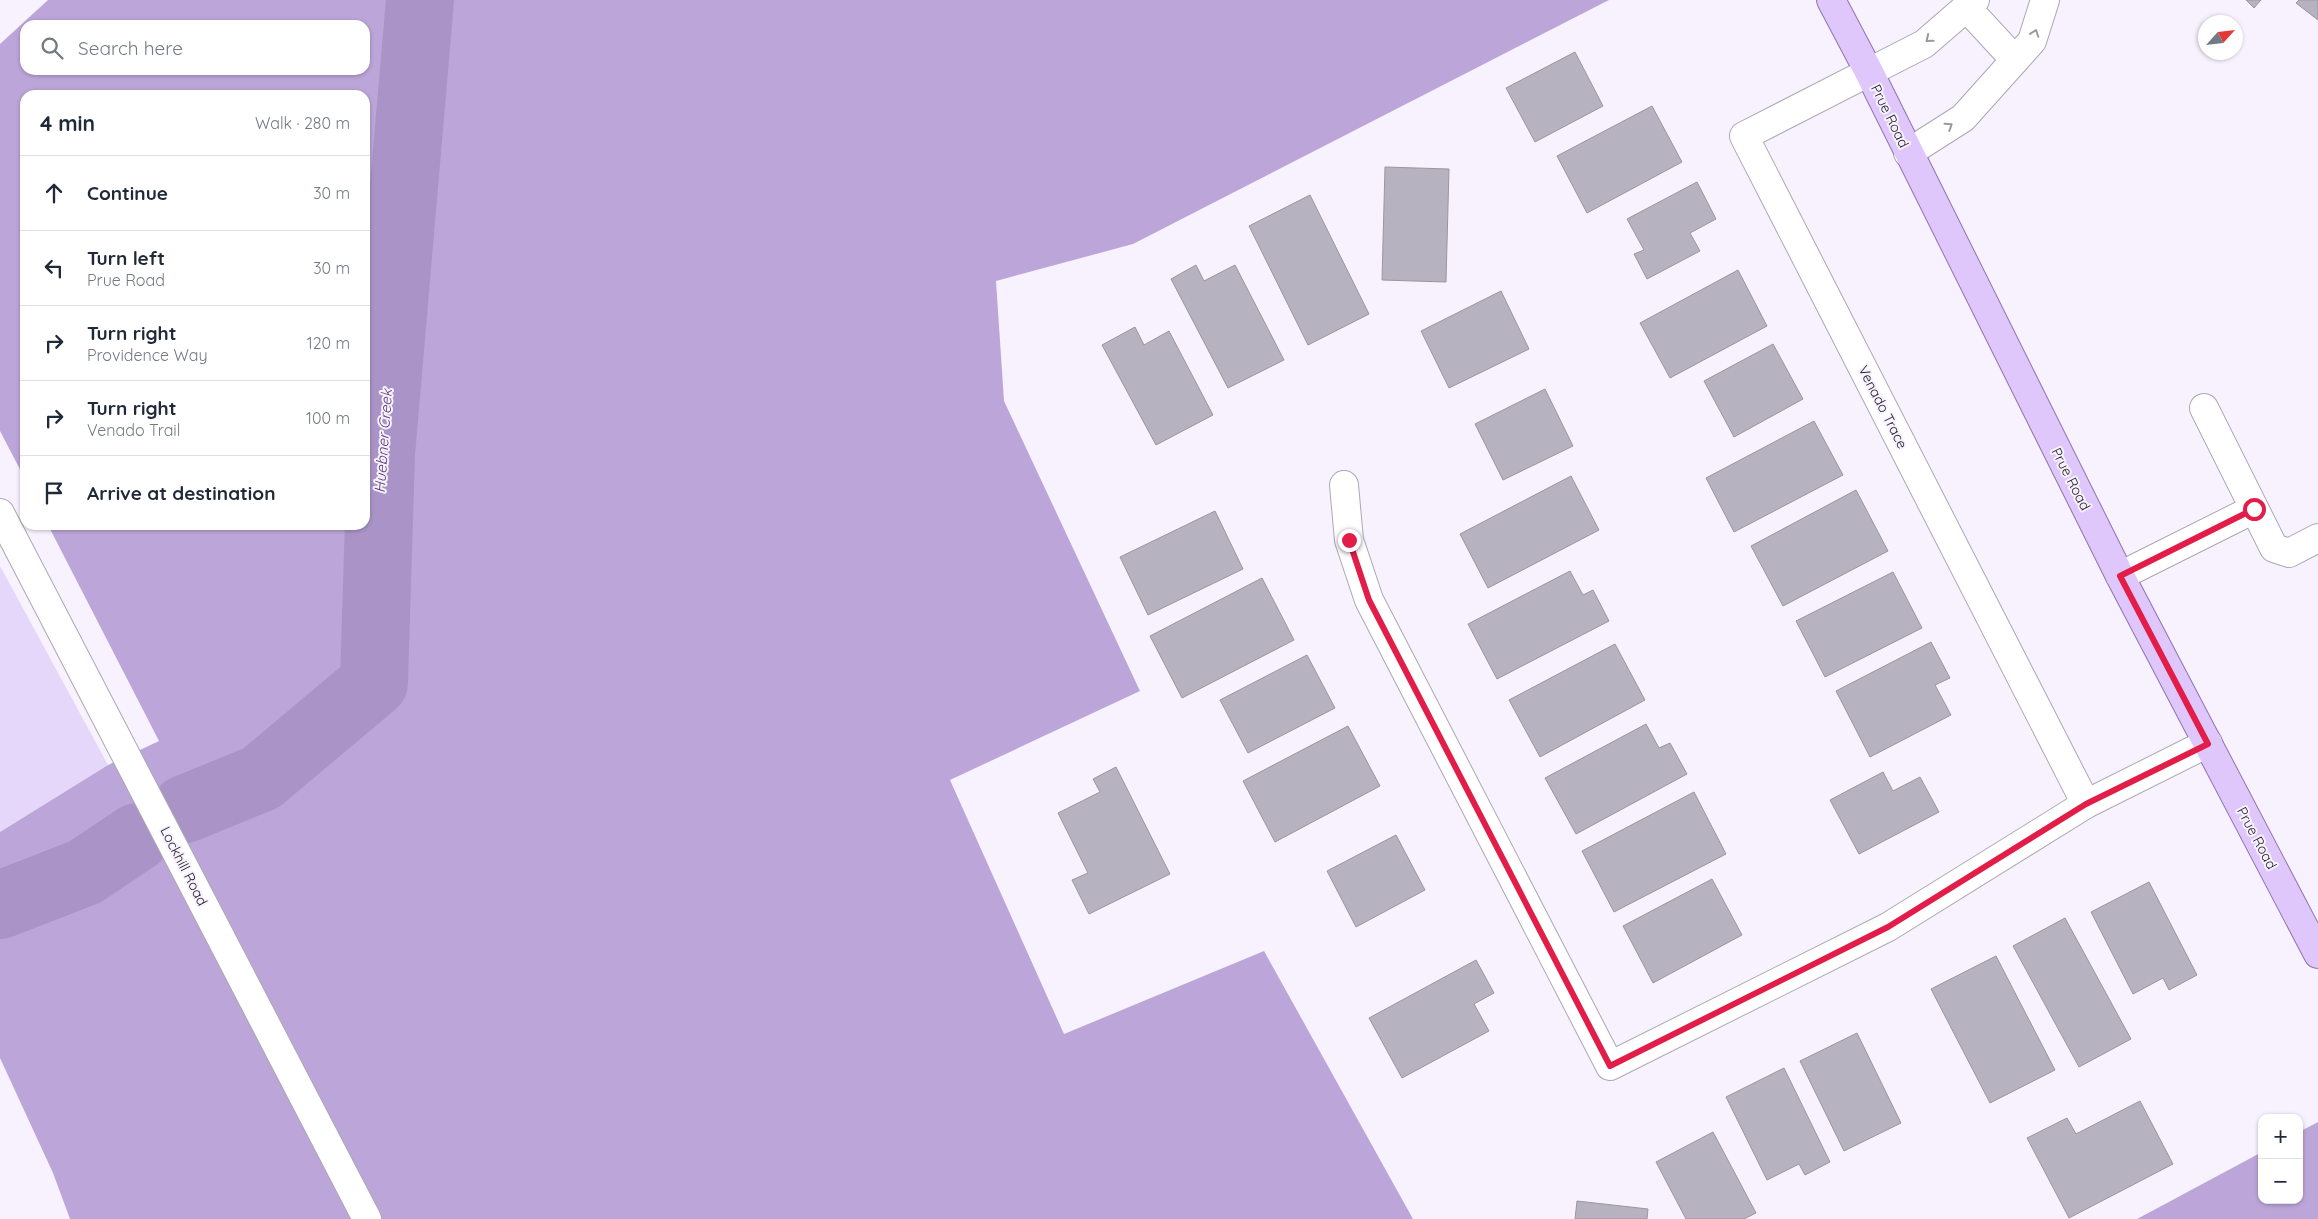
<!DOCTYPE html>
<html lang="en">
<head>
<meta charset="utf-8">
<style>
	:root { --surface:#fff; --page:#f2f2f3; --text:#1f2937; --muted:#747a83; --line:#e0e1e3 }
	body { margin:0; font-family:Quicksand,sans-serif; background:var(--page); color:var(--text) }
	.controls { position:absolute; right:15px; bottom:15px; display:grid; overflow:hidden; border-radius:10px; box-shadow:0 1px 4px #0004 }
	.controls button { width:45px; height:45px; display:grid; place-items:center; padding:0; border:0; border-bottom:1px solid var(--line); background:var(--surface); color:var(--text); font:25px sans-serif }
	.compass { position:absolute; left:2198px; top:15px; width:45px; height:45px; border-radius:50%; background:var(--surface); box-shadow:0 1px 4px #0004; rotate:63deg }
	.stop { position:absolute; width:15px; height:15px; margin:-11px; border:4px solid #e11d48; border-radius:50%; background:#fff }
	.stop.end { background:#e11d48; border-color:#fff; box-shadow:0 1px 5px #0008 }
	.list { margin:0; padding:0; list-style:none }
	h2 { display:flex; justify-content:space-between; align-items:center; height:65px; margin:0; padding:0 20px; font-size:21px }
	h2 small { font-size:16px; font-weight:400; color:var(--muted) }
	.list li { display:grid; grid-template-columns:32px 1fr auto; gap:15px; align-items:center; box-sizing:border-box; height:75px; padding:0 20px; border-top:1px solid var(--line) }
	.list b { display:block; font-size:19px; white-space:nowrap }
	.list p { margin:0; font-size:16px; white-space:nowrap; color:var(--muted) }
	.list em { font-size:16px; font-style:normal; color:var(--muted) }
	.icon { flex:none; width:28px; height:28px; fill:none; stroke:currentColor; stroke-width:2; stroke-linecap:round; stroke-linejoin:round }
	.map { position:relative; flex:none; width:2318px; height:1219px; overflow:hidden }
	.search { position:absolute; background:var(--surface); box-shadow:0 1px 4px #0004; left:20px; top:20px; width:350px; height:55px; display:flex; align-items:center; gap:12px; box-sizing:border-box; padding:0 18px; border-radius:15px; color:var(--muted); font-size:19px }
	.panel { position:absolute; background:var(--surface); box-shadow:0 1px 4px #0004; left:20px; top:90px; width:350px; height:440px; border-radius:15px }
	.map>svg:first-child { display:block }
	.green { fill:#e5d7f9 }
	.forest { fill:#bca6d9; fill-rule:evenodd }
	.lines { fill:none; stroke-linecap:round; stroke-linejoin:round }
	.river { stroke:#aa94c7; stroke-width:68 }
	.building { fill:#b7b2c0; stroke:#9a95a2 }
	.minor-casing { stroke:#aca7b4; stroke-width:30 }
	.major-casing { stroke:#8e73ae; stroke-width:30 }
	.minor { stroke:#fff; stroke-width:28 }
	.major { stroke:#dfc7fb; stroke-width:28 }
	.oneway { stroke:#9b999c }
	.route { stroke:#e11d48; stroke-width:6 }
	.labels { text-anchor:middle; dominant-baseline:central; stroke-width:4; stroke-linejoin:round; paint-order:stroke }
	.street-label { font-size:14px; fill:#201d23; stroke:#f7f2fe }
	.water-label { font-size:15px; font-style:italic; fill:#583979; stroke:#f7f2fe }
</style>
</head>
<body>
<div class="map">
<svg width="2318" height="1219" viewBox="0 0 2318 1219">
	<rect width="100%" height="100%" fill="#f7f2fe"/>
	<path class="green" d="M0 566 108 765 0 832Z"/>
	<g class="forest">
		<path d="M48 0H1609L1133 244 996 281 1004 401 1140 691 950 780 1064 1034 1264 951 1413 1219H70L53 1173 0 1058V832L108 765 159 741 48 525H365V95H25V479L0 431V44ZM25 25H365V70H25Z"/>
		<path d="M2318 1122V1219H2137L2262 1152V1200H2299V1132Z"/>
	</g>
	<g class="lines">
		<g class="river">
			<path d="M185 809 261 778 374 683 381 454 420 0"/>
			<path d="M0 905 85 872 137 837"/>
		</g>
	</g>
	<g class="building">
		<path d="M2246 0H2261L2254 8Z"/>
		<path d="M2299 0H2318V20L2296 3Z"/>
		<path d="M1575 52 1603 106 1535 142 1506 88Z"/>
		<path d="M1652 106 1682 162 1587 213 1557 156Z"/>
		<path d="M1385 167 1449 169 1446 282 1382 280Z"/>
		<path d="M1697 182 1716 219 1690 233 1700 251 1647 279 1634 254 1644 250 1627 219Z"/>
		<path d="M1310 195 1369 314 1308 345 1249 226Z"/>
		<path d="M1196 265 1204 281 1235 265 1284 360 1228 388 1171 279Z"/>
		<path d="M1738 270 1767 326 1670 378 1640 323Z"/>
		<path d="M1501 291 1529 349 1449 388 1421 331Z"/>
		<path d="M1135 327 1144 345 1169 331 1213 415 1156 445 1102 345Z"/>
		<path d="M1773 344 1803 399 1734 437 1704 381Z"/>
		<path d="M1545 389 1573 446 1503 480 1475 424Z"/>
		<path d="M1814 421 1843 475 1734 532 1706 478Z"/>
		<path d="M1571 476 1599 530 1488 588 1460 534Z"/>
		<path d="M1856 490 1888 551 1783 606 1751 546Z"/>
		<path d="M1215 511 1243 569 1148 615 1120 557Z"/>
		<path d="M1570 571 1583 595 1593 590 1609 621 1497 679 1468 624Z"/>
		<path d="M1893 572 1922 628 1825 677 1796 621Z"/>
		<path d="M1262 578 1294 640 1182 698 1150 636Z"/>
		<path d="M1931 642 1950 678 1935 685 1951 715 1870 757 1836 691Z"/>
		<path d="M1615 644 1645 700 1540 757 1509 700Z"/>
		<path d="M1307 655 1335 708 1248 753 1220 700Z"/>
		<path d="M1646 724 1659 748 1670 743 1687 774 1576 834 1545 778Z"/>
		<path d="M1348 726 1380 786 1275 842 1243 781Z"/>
		<path d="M1116 767 1170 874 1089 914 1072 880 1088 873 1058 813 1100 792 1093 779Z"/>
		<path d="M1883 772 1893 791 1920 777 1939 812 1859 854 1830 800Z"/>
		<path d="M1694 792 1726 854 1614 912 1582 851Z"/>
		<path d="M1396 835 1425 890 1356 927 1327 871Z"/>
		<path d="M1712 879 1742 935 1653 983 1623 926Z"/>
		<path d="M2149 882 2197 975 2169 990 2163 978 2133 994 2091 912Z"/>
		<path d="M2065 918 2131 1039 2079 1067 2013 946Z"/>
		<path d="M1996 956 2055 1070 1990 1103 1931 989Z"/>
		<path d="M1476 960 1494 993 1474 1004 1489 1031 1402 1078 1369 1018Z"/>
		<path d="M1857 1033 1901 1123 1844 1151 1800 1061Z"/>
		<path d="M1784 1068 1830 1162 1805 1175 1799 1164 1767 1180 1726 1097Z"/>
		<path d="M2140 1101 2173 1164 2069 1218 2027 1138 2067 1118 2076 1134Z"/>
		<path d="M1713 1132 1756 1213 1744 1219H1686L1656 1162Z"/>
		<path d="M1577 1201 1648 1209 1647 1219H1575Z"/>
	</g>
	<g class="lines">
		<g class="minor-casing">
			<g id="minor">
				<path d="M1975 0 1924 44 1744 136 2086 804"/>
				<path d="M1966 7 2015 60"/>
				<path d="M1908 153 1963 118 2015 60 2032 41 2045 0"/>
				<path d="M2204 408 2274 548 2289 553 2318 538"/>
				<path d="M1344 485 1349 540 1369 600 1610 1066 1888 927 2086 804 2208 743"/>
				<path d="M0 513 367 1219"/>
				<path d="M2120 576 2254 509"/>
			</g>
		</g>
		<g class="major-casing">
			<path id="major" d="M1831 0 1869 72 2120 576 2318 954"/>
		</g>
		<use href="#minor" class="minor"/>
		<use href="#major" class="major"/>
	</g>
	<defs><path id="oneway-chevron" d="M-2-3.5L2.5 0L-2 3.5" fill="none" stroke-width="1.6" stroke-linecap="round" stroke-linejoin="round" transform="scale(1.25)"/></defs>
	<g class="oneway">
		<use href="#oneway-chevron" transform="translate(2035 33) rotate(-71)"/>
		<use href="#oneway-chevron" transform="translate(1929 39) rotate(141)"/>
		<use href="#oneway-chevron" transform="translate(1949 126) rotate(-33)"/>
	</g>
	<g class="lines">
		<path class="route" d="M1349 540 1369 600 1610 1066 1888 927 2086 804 2208 744 2120 576 2254 509"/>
	</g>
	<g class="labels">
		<g class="street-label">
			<text transform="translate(1890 116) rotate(64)">Prue Road</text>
			<text transform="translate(1883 407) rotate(63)">Venado Trace</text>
			<text transform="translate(2071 479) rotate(63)">Prue Road</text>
			<text transform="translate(2257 838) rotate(62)">Prue Road</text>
			<text transform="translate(184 866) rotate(63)">Lockhill Road</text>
		</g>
		<g class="water-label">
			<text transform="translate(383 441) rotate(-86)">Huebner Creek</text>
		</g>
	</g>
</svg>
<div class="controls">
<button>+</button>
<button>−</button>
</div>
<svg class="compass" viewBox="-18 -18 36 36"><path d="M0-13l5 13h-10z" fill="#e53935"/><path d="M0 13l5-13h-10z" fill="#747a83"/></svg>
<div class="stop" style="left:2254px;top:509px"></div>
<div class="stop end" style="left:1349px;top:540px"></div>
<div class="search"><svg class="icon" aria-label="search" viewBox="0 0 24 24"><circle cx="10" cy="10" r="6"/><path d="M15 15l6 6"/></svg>Search here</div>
<section class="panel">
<h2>4 min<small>Walk · 280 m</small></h2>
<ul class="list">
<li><svg class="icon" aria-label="ahead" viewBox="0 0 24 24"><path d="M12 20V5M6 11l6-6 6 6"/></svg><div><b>Continue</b></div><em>30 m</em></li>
<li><svg class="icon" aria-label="left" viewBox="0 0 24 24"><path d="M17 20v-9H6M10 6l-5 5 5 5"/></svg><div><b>Turn left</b><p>Prue Road</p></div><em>30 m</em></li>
<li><svg class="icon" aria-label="right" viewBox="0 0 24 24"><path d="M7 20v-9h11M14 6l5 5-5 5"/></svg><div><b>Turn right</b><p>Providence Way</p></div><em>120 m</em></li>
<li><svg class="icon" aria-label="right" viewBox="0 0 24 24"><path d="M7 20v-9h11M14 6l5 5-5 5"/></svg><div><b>Turn right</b><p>Venado Trail</p></div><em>100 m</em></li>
<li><svg class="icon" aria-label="arrive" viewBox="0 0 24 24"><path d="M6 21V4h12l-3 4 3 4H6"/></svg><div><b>Arrive at destination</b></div></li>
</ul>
</section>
</div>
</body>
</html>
